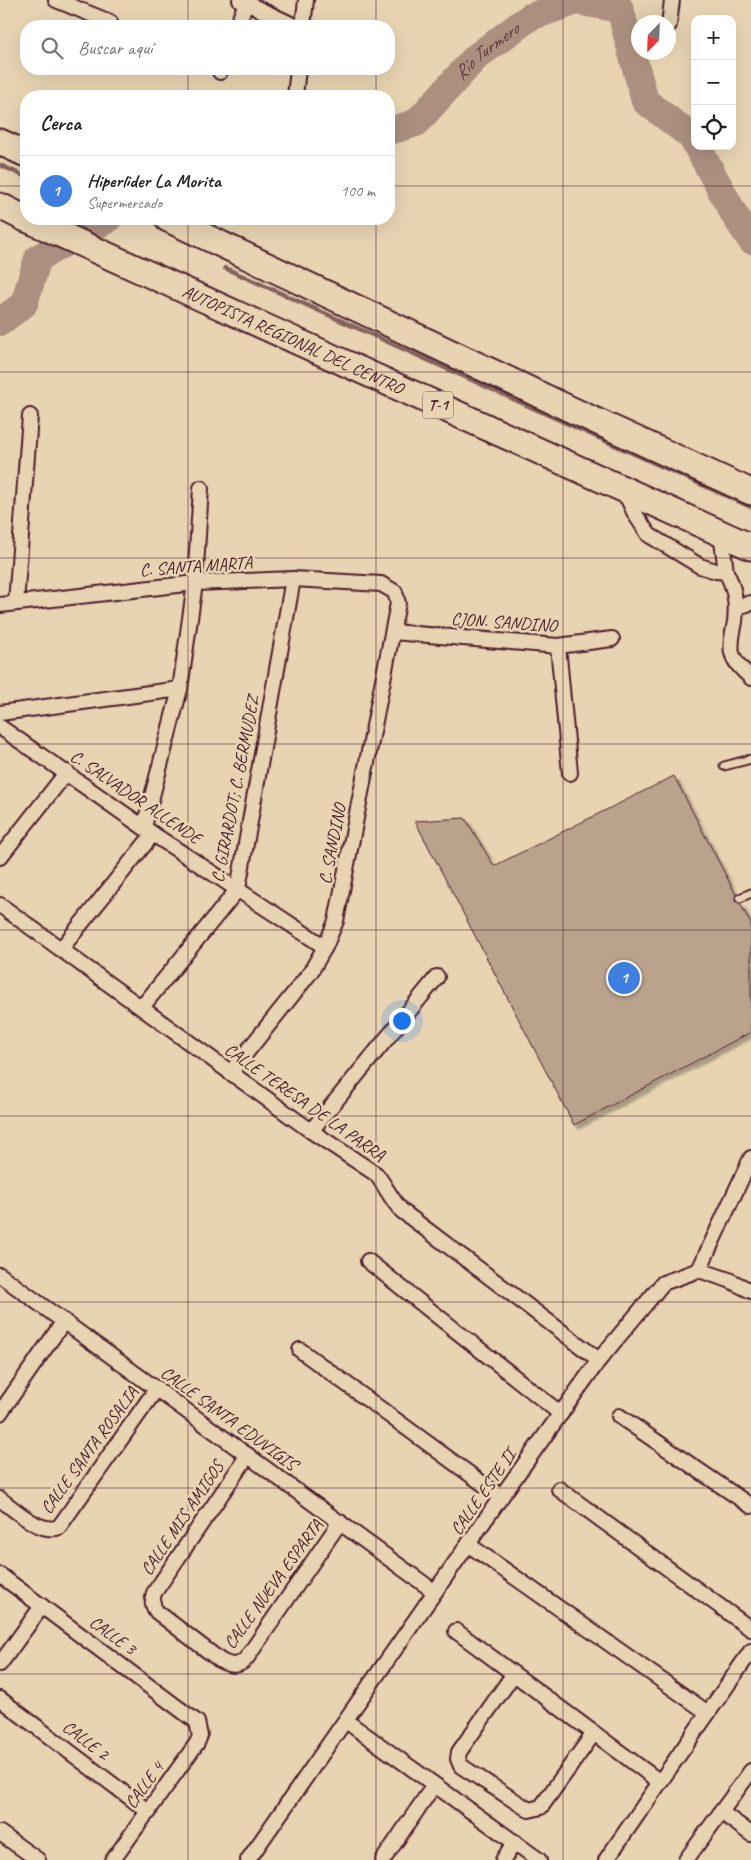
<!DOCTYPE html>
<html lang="es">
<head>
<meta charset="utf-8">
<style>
	:root { --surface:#fff; --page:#f6f6f6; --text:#222; --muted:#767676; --line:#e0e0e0; --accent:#c8321e }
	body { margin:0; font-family:Caveat,sans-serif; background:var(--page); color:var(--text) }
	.controls { position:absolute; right:15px; top:15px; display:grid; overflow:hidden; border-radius:10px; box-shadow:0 5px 20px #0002 }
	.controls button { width:45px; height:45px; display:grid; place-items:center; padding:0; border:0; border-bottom:1px solid var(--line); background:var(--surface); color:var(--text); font:25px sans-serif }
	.compass { position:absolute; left:631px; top:15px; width:45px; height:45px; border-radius:50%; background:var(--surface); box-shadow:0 5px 20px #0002; rotate:203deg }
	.you { position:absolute; left:401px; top:1020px; width:18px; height:18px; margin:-12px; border:4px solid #fff; border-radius:50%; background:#1a73e8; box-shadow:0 0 0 8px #1a73e833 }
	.badge { display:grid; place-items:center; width:32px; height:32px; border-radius:50%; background:var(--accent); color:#fff; font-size:16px; font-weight:700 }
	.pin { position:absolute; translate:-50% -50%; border:2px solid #fff; box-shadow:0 1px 5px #0006 }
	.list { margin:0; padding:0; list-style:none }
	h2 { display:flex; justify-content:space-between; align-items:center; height:65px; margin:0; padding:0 20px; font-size:21px }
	h2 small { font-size:16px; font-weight:400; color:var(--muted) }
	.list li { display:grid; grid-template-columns:32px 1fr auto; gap:15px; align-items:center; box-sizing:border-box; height:70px; padding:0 20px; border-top:1px solid var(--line) }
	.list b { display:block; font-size:19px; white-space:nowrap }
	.list p { margin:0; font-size:16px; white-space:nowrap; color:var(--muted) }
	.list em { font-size:16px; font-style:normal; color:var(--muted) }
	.icon { flex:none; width:28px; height:28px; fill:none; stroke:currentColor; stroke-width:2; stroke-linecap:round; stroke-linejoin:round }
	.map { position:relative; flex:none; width:751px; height:1860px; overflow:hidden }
	.search { position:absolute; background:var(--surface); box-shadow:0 5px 20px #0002; left:20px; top:20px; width:375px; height:55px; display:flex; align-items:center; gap:12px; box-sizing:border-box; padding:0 18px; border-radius:20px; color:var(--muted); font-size:19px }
	.panel { position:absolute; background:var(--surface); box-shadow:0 5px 20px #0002; left:20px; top:90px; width:375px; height:135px; border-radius:20px }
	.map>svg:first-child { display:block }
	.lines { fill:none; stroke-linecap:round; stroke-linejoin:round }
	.stream { stroke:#85625d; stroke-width:4.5 }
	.river { stroke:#ac8f7f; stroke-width:28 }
	.building { fill:#bba28d; stroke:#4a1f2b; filter:url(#shadow) }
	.lane-casing { stroke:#4a1f2b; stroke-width:11 }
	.street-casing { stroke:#4a1f2b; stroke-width:18 }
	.highway-casing { stroke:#4a1f2b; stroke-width:29 }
	.lane { stroke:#e8d4b3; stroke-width:7 }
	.street { stroke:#e8d4b3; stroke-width:14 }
	.highway { stroke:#e8d4b3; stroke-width:25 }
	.grid { fill:none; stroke:#4a1f2b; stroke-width:1; stroke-opacity:0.55 }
	.labels { text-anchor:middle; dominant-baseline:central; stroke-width:5; stroke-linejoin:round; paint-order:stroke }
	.shield { fill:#e8d4b3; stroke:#795554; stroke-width:1 }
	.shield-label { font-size:16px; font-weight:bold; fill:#4a1f2b }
	.street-label { font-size:18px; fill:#4a1f2b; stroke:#e8d4b3 }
	.water-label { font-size:19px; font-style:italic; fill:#623b40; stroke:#e8d4b3 }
</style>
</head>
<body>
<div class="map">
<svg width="751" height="1860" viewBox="0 0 751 1860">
	<defs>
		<filter id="shadow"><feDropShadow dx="4.5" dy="4.5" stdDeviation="1" flood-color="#0004"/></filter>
	</defs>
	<rect width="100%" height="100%" fill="#e8d4b3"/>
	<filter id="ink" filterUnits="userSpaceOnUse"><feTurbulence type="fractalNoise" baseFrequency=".02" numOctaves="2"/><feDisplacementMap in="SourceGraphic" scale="10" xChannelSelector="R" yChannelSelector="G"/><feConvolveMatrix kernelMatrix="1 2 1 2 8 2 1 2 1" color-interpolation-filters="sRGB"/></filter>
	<g filter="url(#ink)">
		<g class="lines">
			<g class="stream">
				<path d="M0 165 26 177"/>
				<path d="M225 268 751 507"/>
			</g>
			<g class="river">
				<path id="s1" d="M389 131 416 123 476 57 530 17 577 1 620 9 645 101 692 137 695 143"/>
				<path d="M697 146 734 214 751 240"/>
				<path d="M0 322 24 304 38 258 108 219"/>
			</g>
		</g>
		<path class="building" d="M674 776 736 895 735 901 740 903 751 924V1032L574 1125 415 821 465 818 494 866Z"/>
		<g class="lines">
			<g class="lane-casing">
				<g id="lane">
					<path d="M724 766 751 759"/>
					<path d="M740 898 751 893"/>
				</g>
			</g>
			<g class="street-casing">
				<g id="street">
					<path d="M56 0 110 22"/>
					<path d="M240 0 295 26"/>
					<path d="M669 25 672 0"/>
					<path d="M237 26 246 3"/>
					<path d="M303 26 306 0"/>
					<path d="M220 72 221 69"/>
					<path d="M295 96 298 69"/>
					<path d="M624 490 635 514 649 535 700 566 716 571 726 572C735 588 737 603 735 622 733 632 730 643 732 653 735 664 744 671 751 678"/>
					<path d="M721 533 726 572"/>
					<path d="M16 603 30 416"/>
					<path d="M0 605 195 583 293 579 381 584 395 592 398 603 336 921 325 947 310 973 230 1073"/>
					<path d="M736 607 751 603"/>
					<path d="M393 632 558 646 612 639"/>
					<path d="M558 646 570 773"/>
					<path d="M0 713 180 689"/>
					<path d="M0 727 153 834 325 947"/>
					<path d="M144 827 180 689 195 583 201 488"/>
					<path d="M0 857 67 772"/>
					<path d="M0 905 311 1131 376 1174C386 1186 391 1200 402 1211L599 1360"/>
					<path d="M61 949 153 834"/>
					<path d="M142 1007 238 889 293 579"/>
					<path d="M311 1131 437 977"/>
					<path d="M368 1261 561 1414"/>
					<path d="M699 1270 729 1280 751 1291"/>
					<path d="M0 1275 435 1592"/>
					<path d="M300 1350 501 1497"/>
					<path d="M0 1413 64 1321"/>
					<path d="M619 1416 751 1506"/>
					<path d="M248 1455 154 1593C152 1601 152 1606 157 1612L221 1661C231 1666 238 1667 246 1659L340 1522"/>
					<path d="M559 1489 751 1629"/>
					<path d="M0 1499C14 1509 41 1535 59 1527L157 1388"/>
					<path d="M469 1545 708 1713"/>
					<path d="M0 1575 197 1722 200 1736 197 1743 113 1860"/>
					<path d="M456 1631 660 1782"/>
					<path d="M0 1664 42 1606"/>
					<path d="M513 1675 459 1752 458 1759 461 1766 529 1810 541 1807 594 1733"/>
					<path d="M0 1699 149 1812"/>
					<path d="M346 1721 539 1860"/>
					<path d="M721 1812 751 1834"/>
					<path d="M0 1833 38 1860"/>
					<path d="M248 1860 501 1497 599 1360 663 1283 699 1270 751 1158"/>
					<path d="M383 1860 434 1785"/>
					<path d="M503 1860 515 1842"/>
					<path d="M606 1860 751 1651"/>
					<path d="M686 1860 751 1771"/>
				</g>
			</g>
			<g class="highway-casing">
				<g id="highway">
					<path d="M0 142 26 154"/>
					<path d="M0 206 26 219"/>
					<path id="s2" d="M27 219 751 547"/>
					<path d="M168 219 572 410 751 492"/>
				</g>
			</g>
			<use href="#lane" class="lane"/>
			<use href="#street" class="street"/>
			<use href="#highway" class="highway"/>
		</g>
	</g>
	<path class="grid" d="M188 0V26M376 0V26M563 0V1860M188 69V96M376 69V96M0 186H26M389 186H751M188 219V1860M376 219V1860M0 372H751M0 558H751M0 744H751M0 930H751M0 1116H751M0 1302H751M0 1488H751M0 1674H751"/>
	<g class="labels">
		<rect class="shield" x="423" y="391.5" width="30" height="27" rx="4"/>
		<g class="shield-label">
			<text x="438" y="405">T-1</text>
		</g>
		<g class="street-label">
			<text stroke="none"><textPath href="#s2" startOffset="292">AUTOPISTA REGIONAL DEL CENTRO</textPath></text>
			<text transform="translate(196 566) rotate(-4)">C. SANTA MARTA</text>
			<text transform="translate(504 622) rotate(4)">CJON. SANDINO</text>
			<text transform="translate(235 789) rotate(-79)">C. GIRARDOT; C. BERMUDEZ</text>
			<text transform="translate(136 797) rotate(34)">C. SALVADOR ALLENDE</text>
			<text transform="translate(332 844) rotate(-79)">C. SANDINO</text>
			<text transform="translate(305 1102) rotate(35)">CALLE TERESA DE LA PARRA</text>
			<text transform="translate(229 1418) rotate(36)">CALLE SANTA EDUVIGIS</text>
			<text transform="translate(89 1450) rotate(-54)">CALLE SANTA ROSALIA</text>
			<text transform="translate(483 1492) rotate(-55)">CALLE ESTE II</text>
			<text transform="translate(182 1518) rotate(-56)">CALLE MIS AMIGOS</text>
			<text transform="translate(273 1584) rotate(-54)">CALLE NUEVA ESPARTA</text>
			<text transform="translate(113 1635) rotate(36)">CALLE 3</text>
			<text transform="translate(86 1740) rotate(37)">CALLE 2</text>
			<text transform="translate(144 1785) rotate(-54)">CALLE 4</text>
		</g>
		<g class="water-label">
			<text stroke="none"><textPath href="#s1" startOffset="129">Río Turmero</textPath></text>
		</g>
	</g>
</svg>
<div class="controls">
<button>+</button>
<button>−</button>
<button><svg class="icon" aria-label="locate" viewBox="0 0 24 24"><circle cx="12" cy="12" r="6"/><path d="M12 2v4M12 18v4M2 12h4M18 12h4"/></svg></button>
</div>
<svg class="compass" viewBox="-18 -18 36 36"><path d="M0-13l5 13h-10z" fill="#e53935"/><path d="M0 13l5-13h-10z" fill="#767676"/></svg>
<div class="you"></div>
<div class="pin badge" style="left:624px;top:978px;background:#3f7fe0">1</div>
<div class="search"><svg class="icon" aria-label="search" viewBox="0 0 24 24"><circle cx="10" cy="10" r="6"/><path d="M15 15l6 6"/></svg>Buscar aquí</div>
<section class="panel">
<h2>Cerca<small></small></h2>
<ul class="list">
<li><span class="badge" style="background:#3f7fe0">1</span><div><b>Hiperlider La Morita</b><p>Supermercado</p></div><em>100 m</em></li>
</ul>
</section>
</div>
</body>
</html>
